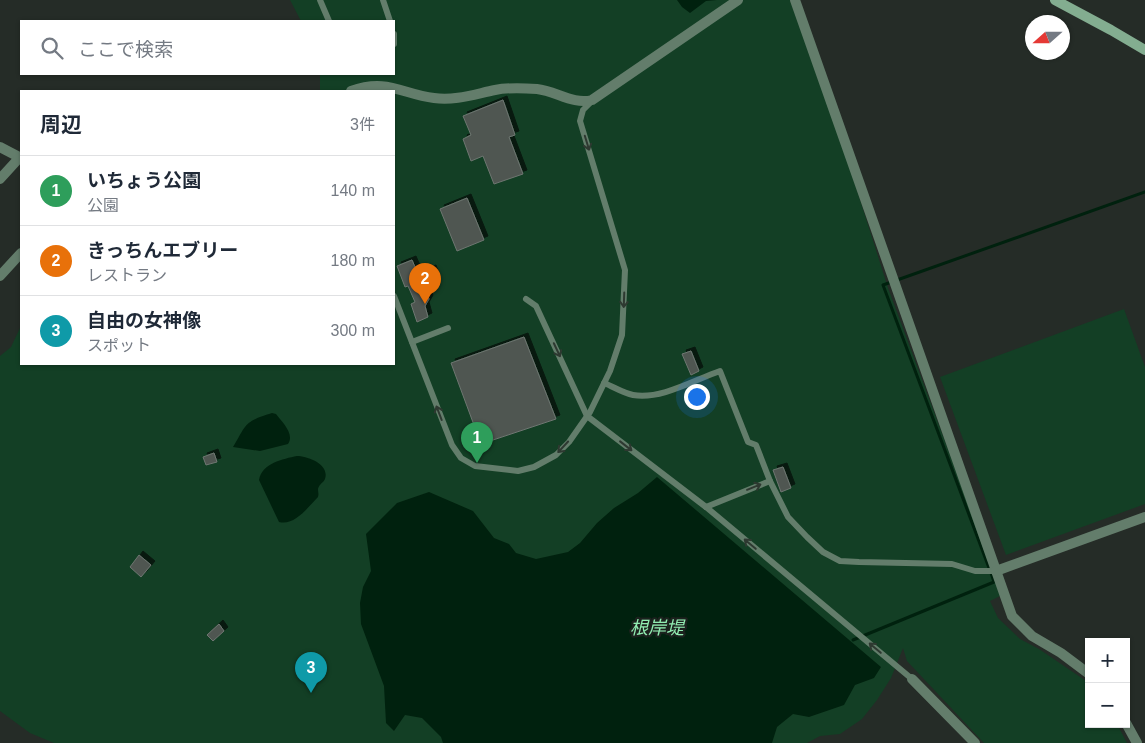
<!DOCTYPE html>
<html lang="ja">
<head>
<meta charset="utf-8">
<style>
	:root { --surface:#fff; --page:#f2f2f3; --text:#1f2937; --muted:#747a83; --line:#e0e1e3; --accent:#0b8043 }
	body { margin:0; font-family:Helvetica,"Noto Sans JP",sans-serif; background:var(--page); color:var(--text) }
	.controls { position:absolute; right:15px; bottom:15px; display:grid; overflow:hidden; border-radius:0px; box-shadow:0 1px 4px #0004 }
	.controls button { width:45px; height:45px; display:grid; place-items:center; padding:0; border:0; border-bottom:1px solid var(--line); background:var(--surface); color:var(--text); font:25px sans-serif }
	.compass { position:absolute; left:1025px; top:15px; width:45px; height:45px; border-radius:50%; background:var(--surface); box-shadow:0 1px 4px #0004; rotate:249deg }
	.you { position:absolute; left:696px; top:396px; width:18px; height:18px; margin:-12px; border:4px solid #fff; border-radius:50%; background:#1a73e8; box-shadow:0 0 0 8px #1a73e833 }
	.badge { display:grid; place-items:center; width:32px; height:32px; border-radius:50%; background:var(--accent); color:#fff; font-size:16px; font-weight:700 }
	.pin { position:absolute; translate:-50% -41px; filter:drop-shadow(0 1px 2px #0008) }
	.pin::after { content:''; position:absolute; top:26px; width:18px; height:15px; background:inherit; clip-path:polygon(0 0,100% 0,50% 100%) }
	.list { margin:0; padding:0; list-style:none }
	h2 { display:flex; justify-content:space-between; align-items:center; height:65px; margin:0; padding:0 20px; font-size:21px }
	h2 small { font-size:16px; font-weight:400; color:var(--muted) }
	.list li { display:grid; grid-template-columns:32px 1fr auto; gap:15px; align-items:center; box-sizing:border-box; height:70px; padding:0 20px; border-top:1px solid var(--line) }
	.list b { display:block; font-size:19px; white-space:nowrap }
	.list p { margin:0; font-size:16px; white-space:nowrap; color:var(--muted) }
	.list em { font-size:16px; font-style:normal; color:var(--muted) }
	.icon { flex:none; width:28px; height:28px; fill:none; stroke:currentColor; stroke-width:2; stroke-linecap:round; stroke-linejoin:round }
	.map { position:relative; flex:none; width:1145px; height:743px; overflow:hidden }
	.search { position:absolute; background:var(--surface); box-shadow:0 1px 4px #0004; left:20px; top:20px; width:375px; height:55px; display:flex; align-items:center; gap:12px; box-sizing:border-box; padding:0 18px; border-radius:0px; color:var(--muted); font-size:19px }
	.panel { position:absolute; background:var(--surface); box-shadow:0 1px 4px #0004; left:20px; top:90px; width:375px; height:275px; border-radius:0px }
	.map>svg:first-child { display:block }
	.green { fill:#133f25 }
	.water { fill:#00210e }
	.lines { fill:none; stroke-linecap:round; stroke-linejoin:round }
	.stream { stroke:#00210e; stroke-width:3 }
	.building { fill:#4f5651; stroke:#6e7671; filter:url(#shadow) }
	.lane { stroke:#637d6b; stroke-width:6 }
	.street { stroke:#637d6b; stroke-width:10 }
	.secondary { stroke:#83ad90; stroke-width:10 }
	.oneway { stroke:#2e3931 }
	.labels { text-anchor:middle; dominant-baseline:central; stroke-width:4.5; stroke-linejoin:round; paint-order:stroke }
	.water-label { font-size:18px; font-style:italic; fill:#91ecb1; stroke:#1c221e }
</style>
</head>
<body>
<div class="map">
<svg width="1145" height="743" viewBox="0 0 1145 743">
	<defs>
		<filter id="shadow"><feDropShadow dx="4" dy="-4" stdDeviation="0" flood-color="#0009"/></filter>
	</defs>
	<rect width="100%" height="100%" fill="#252c27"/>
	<g class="green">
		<path d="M290 0H790L850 168 888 288 990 562 1000 596 990 601 998 618 1020 639 1039 649 1089 683V724H1117L1127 743H984L907 661 903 648 891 678 877 700 862 719 840 734 820 736 807 743H54L30 733 0 711V356L11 347 21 326V364H394V91H320V74H394V21H301Z"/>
		<path d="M1124 309 1145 367V504L1006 555 940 377Z"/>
	</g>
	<g class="water">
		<path d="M677 0H717L706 1 690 13 682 7Z"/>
		<path d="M272 413 276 414C282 422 295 434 288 444L260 451 233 447C247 424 243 422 272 413Z"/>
		<path d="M297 456C307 456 330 464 325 479 324 482 319 484 318 489 318 492 319 494 318 497 308 507 295 526 279 522L259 480C262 463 283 459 297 456Z"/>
		<path d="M657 477 881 667 874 678 855 685 844 705 809 717 793 714 777 727 772 743H443L441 737 422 718 405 715 394 731 386 723 384 686 361 624 360 603 363 587 371 571 366 534 397 503 429 492 473 511 494 538 509 544 516 553 536 559 568 552 580 543 597 523 614 508 638 493Z"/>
	</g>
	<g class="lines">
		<g class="stream">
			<path d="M989 568 883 285 1145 192"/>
			<path d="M853 640 994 582 991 573"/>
		</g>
	</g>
	<g class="building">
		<path d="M503 100 515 135 509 137 523 174 494 184 483 156 471 161 463 139 471 135 463 116Z"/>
		<path d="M467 198 484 240 457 251 440 209Z"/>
		<path d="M412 260 418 274 432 269 436 280 423 284 429 299 425 306 428 317 417 322 411 304 415 302 408 286 405 287 397 266Z"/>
		<path d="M524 337 556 419 481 444 451 363Z"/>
		<path d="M691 351 699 371 691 375 682 354Z"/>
		<path d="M214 453 217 462 206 465 203 457Z"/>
		<path d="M783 467 791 488 781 492 773 470Z"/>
		<path d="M139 555 151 565 141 577 130 567Z"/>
		<path d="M219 624 224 631 213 641 207 635Z"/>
	</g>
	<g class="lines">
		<g class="lane">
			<path d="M320 0 329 21"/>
			<path d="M383 0 390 21"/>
			<path d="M394 34V44"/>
			<path d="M394 296 452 445 461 458 475 466 518 471 534 467 556 455 569 442 590 412 610 371 622 335 625 270 580 121 583 110 592 101"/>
			<path d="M526 299 536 306 587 416 706 507 912 679"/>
			<path d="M412 342 448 328"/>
			<path d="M604 383C614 387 623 393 633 395 661 400 694 380 720 371L748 442 756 445 770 481 788 517 807 537 823 552 840 561 859 562 952 564 975 571H996"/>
			<path d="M706 507 770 481"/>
		</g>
		<g class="street">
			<path d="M795 0 1012 616 1032 636 1061 653 1089 674"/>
			<path d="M351 91C387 78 402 94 434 98 455 101 475 94 495 90 509 87 523 88 537 89 556 91 573 105 592 100L738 0"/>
			<path d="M0 147 21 158"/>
			<path d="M0 179 20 157"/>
			<path d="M0 276 21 253"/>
			<path d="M996 571 1145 517"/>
			<path d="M912 679 975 743"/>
			<path d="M1126 723 1137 743"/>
		</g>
		<path class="secondary" d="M1055 0 1111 30 1145 50"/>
	</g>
	<defs><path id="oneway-shaft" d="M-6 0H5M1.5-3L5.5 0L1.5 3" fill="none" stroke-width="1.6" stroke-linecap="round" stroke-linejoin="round" transform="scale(1.25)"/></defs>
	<g class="oneway">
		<use href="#oneway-shaft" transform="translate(587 143) rotate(73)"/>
		<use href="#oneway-shaft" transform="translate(624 300) rotate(92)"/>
		<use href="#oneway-shaft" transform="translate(557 350) rotate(65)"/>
		<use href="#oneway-shaft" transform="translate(439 413) rotate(-111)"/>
		<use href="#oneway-shaft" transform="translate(626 446) rotate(38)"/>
		<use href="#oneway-shaft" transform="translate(563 447) rotate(133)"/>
		<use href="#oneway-shaft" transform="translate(754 487) rotate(-22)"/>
		<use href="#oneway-shaft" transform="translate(750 544) rotate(-140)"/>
		<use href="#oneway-shaft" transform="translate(875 648) rotate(-140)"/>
	</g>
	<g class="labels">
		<g class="water-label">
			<text x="657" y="628">根岸堤</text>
		</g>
	</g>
</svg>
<div class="controls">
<button>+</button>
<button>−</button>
</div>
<svg class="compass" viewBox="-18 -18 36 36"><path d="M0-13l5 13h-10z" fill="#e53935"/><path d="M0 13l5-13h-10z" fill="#747a83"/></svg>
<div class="you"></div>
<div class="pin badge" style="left:477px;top:463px;background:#2e9e5b">1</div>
<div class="pin badge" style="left:425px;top:304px;background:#e8710a">2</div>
<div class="pin badge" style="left:311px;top:693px;background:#0f9aa8">3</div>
<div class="search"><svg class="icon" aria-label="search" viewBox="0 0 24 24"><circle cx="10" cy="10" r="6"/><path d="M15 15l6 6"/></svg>ここで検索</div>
<section class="panel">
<h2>周辺<small>3件</small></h2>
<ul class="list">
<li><span class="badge" style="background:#2e9e5b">1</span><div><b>いちょう公園</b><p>公園</p></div><em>140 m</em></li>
<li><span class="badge" style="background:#e8710a">2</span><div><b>きっちんエブリー</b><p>レストラン</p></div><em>180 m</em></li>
<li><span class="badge" style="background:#0f9aa8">3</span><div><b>自由の女神像</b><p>スポット</p></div><em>300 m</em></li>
</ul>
</section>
</div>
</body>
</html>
